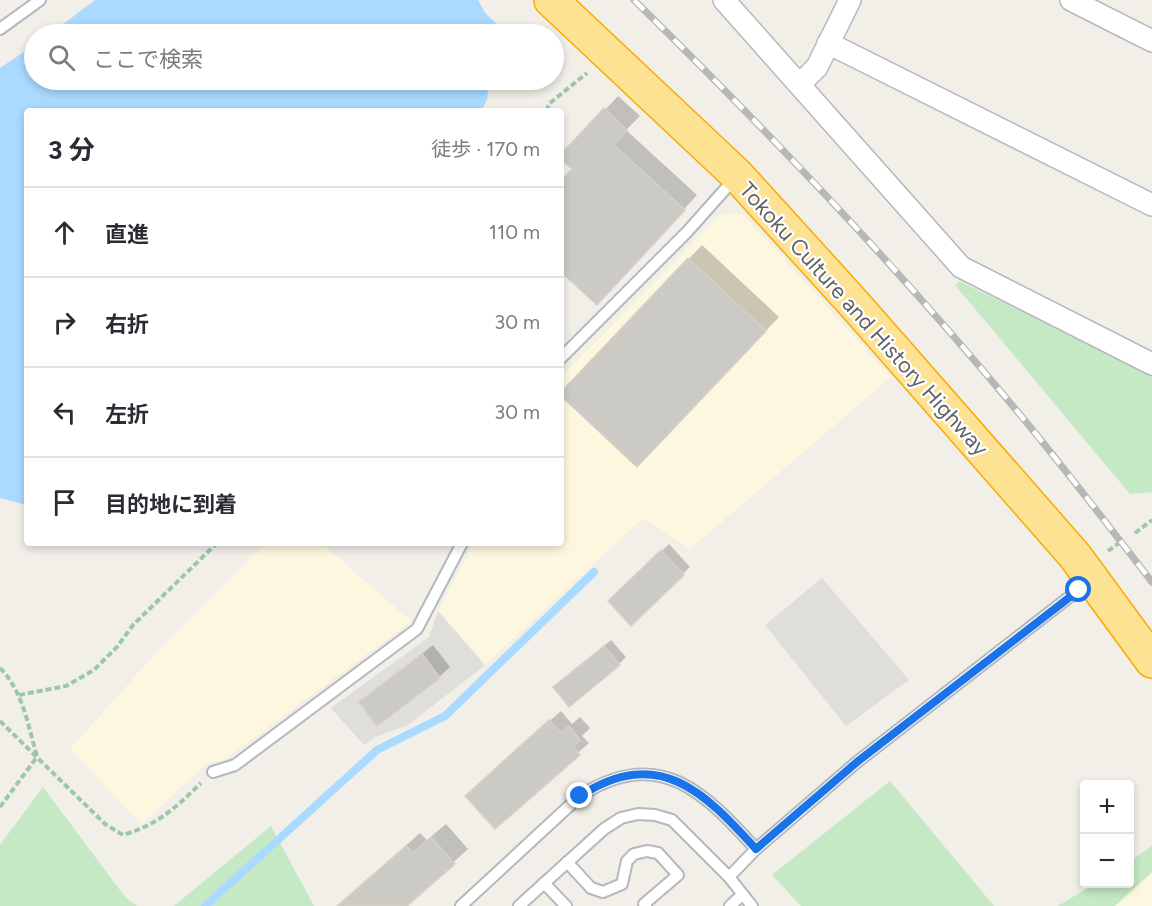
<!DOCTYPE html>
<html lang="ja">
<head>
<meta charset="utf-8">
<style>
	:root { --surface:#fff; --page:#f7f7f7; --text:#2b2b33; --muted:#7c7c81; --line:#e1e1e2 }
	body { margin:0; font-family:Figtree,"Noto Sans JP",sans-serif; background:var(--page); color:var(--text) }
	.controls { position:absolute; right:18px; bottom:18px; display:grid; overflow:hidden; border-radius:6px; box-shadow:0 3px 9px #0003 }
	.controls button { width:54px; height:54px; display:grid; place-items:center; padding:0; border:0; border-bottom:2px solid var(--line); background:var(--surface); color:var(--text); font:30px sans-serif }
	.stop { position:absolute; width:18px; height:18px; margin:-14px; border:4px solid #1a73e8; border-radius:50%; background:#fff }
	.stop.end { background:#1a73e8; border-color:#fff; box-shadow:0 2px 6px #0008 }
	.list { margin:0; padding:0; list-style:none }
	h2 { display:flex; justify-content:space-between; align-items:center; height:78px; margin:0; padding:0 24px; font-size:26px }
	h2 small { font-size:20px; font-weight:400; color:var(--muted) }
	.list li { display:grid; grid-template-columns:39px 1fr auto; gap:18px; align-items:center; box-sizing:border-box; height:90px; padding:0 24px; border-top:2px solid var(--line) }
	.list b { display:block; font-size:22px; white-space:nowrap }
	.list em { font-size:20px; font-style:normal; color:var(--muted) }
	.icon { flex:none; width:33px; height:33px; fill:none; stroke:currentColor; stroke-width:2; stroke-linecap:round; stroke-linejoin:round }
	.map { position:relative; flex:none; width:1152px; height:906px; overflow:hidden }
	.search { position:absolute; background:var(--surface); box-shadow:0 3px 9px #0003; left:24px; top:24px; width:540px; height:66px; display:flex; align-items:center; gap:15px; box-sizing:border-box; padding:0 21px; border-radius:33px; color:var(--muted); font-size:22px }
	.panel { position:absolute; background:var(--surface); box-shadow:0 3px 9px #0003; left:24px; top:108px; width:540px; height:438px; border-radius:6px }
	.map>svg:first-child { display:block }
	.commercial { fill:#fef7e0 }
	.industrial { fill:#e0deda }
	.green { fill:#c5e8c5 }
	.water { fill:#aadaff }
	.shadow { fill:#0003 }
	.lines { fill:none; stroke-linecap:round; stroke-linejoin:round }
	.stream { stroke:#aadaff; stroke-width:8 }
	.building { fill:#cccac5; stroke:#d6d1c6; stroke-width:1.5 }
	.lane-casing { stroke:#b5b8bc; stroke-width:14 }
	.street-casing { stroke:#b5b8bc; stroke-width:24 }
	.highway-casing { stroke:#f9ab00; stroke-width:36 }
	.path { stroke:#9cc7a9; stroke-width:4; stroke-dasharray:6 3; stroke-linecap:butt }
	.lane { stroke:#fff; stroke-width:10 }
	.street { stroke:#fff; stroke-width:21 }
	.highway { stroke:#fde293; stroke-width:33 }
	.rail-casing { stroke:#b6b7b8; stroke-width:7 }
	.rail { stroke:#fff; stroke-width:4.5; stroke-dasharray:14; stroke-linecap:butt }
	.route { stroke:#1a73e8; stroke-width:8 }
	.labels { text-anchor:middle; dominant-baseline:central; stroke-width:4.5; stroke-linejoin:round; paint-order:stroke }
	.street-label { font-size:22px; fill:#5f6368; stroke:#fff }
</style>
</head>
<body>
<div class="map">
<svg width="1152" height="906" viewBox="0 0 1152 906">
	<rect width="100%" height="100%" fill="#f1efe8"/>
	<g class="commercial">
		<path d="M742 213 891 377 690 549 643 518 485 665 438 611 474 543H561V377L720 215Z"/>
		<path d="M266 543H321L411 621 224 760 206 764 142 824 70 749 157 652Z"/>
		<path d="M1152 872V906H1115Z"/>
	</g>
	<g class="industrial">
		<path d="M822 578 909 680 846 726 765 625Z"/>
		<path d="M438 611 485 665 408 725 375 737 364 745 331 708 429 637Z"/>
	</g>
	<g class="green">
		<path d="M959 281 1152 374V492L1130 494 955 285Z"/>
		<path d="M890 781 994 906H801L772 875Z"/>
		<path d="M43 787 125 897 137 906H0V845Z"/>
		<path d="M271 826 314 906H174Z"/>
		<path d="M1152 846V872L1115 906H1058L1094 884H1130V861Z"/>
	</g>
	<g class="water">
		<path d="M95 0H478L485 13 496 23 495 34H50Z"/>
		<path d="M34 45V80H489L487 100 481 111H27V505L0 498V68Z"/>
	</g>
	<g class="shadow">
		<path d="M618 96 640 116 626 130 697 195 611 289 561 269V183L574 169 561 157Z"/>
		<path d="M702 245 779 317 651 452 561 394Z"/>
		<path d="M669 544 690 567 631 624 610 601Z"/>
		<path d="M611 640 626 657 619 664 562 681Z"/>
		<path d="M433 645 450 667 439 677 361 702Z"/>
		<path d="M561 711 572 724 580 717 590 728 582 736 589 743 495 827 477 785Z"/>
		<path d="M446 824 468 849 405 906H338L420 833 427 840Z"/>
	</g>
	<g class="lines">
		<path class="stream" d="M205 906 377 750 445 716 594 572"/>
	</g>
	<g class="building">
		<path d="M604 108 627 130 614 145 685 210 597 305 561 272V181L572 169 561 159V154Z"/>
		<path d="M688 258 766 331 637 467 561 396V392Z"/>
		<path d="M661 550 684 575 631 626 608 601Z"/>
		<path d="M604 646 620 665 569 707 553 687Z"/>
		<path d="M422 654 440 678 377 726 359 702Z"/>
		<path d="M549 720 561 733 569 726 580 740 573 747 580 755 495 829 465 796Z"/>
		<path d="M431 837 455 864 407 906H337L406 846 413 853Z"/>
	</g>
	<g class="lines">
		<g class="lane-casing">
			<g id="lane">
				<path d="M0 29 40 0"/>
				<path d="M561 358 687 232 736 177"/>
				<path d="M213 772 235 765 417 629 462 543"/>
				<path d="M567 862 591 888 603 892 622 884 627 861 634 854 647 851 658 853 678 875 644 904 646 906"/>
				<path d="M729 877 756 849 857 762 1090 581"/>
				<path d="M544 883 566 906"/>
				<path d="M461 906 580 796C659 745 704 792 756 849"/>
				<path d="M519 906 604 829 621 818 638 814 655 815 672 820 729 877 752 906"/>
				<path d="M730 906 742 895"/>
			</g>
		</g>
		<g class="street-casing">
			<g id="street">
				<path d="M724 0 961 267 1152 364"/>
				<path d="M1071 0 1152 41"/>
				<path d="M828 43 1152 205"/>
				<path d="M800 84 817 67 850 0"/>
			</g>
		</g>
		<g class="highway-casing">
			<path id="highway" d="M551 0 737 175 856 306 1075 556 1152 661"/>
		</g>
		<g class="path">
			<path d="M546 111 550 103 587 73"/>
			<path d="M1135 533 1152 520"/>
			<path d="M1108 551 1119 543"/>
			<path d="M0 668C23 691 28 726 37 756"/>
			<path d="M19 695 66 686 94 670 117 647 133 625 217 543"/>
			<path d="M0 721 105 824 123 835C159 824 174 809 201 783"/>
			<path d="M0 807 37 757"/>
		</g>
		<use href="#lane" class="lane"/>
		<use href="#street" class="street"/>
		<use href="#highway" class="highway"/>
		<g class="rail-casing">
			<path id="rail" d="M634 0C776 139 914 284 1040 439 1078 486 1115 534 1152 582"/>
		</g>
		<use href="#rail" class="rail"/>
	</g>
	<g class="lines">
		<path class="route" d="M580 796C659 745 704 792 756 849L857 762 1079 590"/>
	</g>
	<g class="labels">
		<g class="street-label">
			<text transform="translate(864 319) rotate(48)">Tokoku Culture and History Highway</text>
		</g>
	</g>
</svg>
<div class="controls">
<button>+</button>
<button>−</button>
</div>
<div class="stop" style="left:1079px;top:590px"></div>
<div class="stop end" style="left:580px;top:796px"></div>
<div class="search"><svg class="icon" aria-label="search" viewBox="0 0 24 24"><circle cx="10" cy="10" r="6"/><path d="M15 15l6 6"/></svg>ここで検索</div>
<section class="panel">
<h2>3 分<small>徒歩 · 170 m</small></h2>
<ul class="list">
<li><svg class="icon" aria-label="ahead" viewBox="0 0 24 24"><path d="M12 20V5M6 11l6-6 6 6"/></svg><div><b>直進</b></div><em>110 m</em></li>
<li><svg class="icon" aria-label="right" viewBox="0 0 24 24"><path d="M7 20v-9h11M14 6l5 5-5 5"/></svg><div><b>右折</b></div><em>30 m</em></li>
<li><svg class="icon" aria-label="left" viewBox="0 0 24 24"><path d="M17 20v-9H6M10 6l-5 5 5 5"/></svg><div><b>左折</b></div><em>30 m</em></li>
<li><svg class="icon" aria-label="arrive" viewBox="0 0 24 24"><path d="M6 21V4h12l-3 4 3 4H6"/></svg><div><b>目的地に到着</b></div></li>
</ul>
</section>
</div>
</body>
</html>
